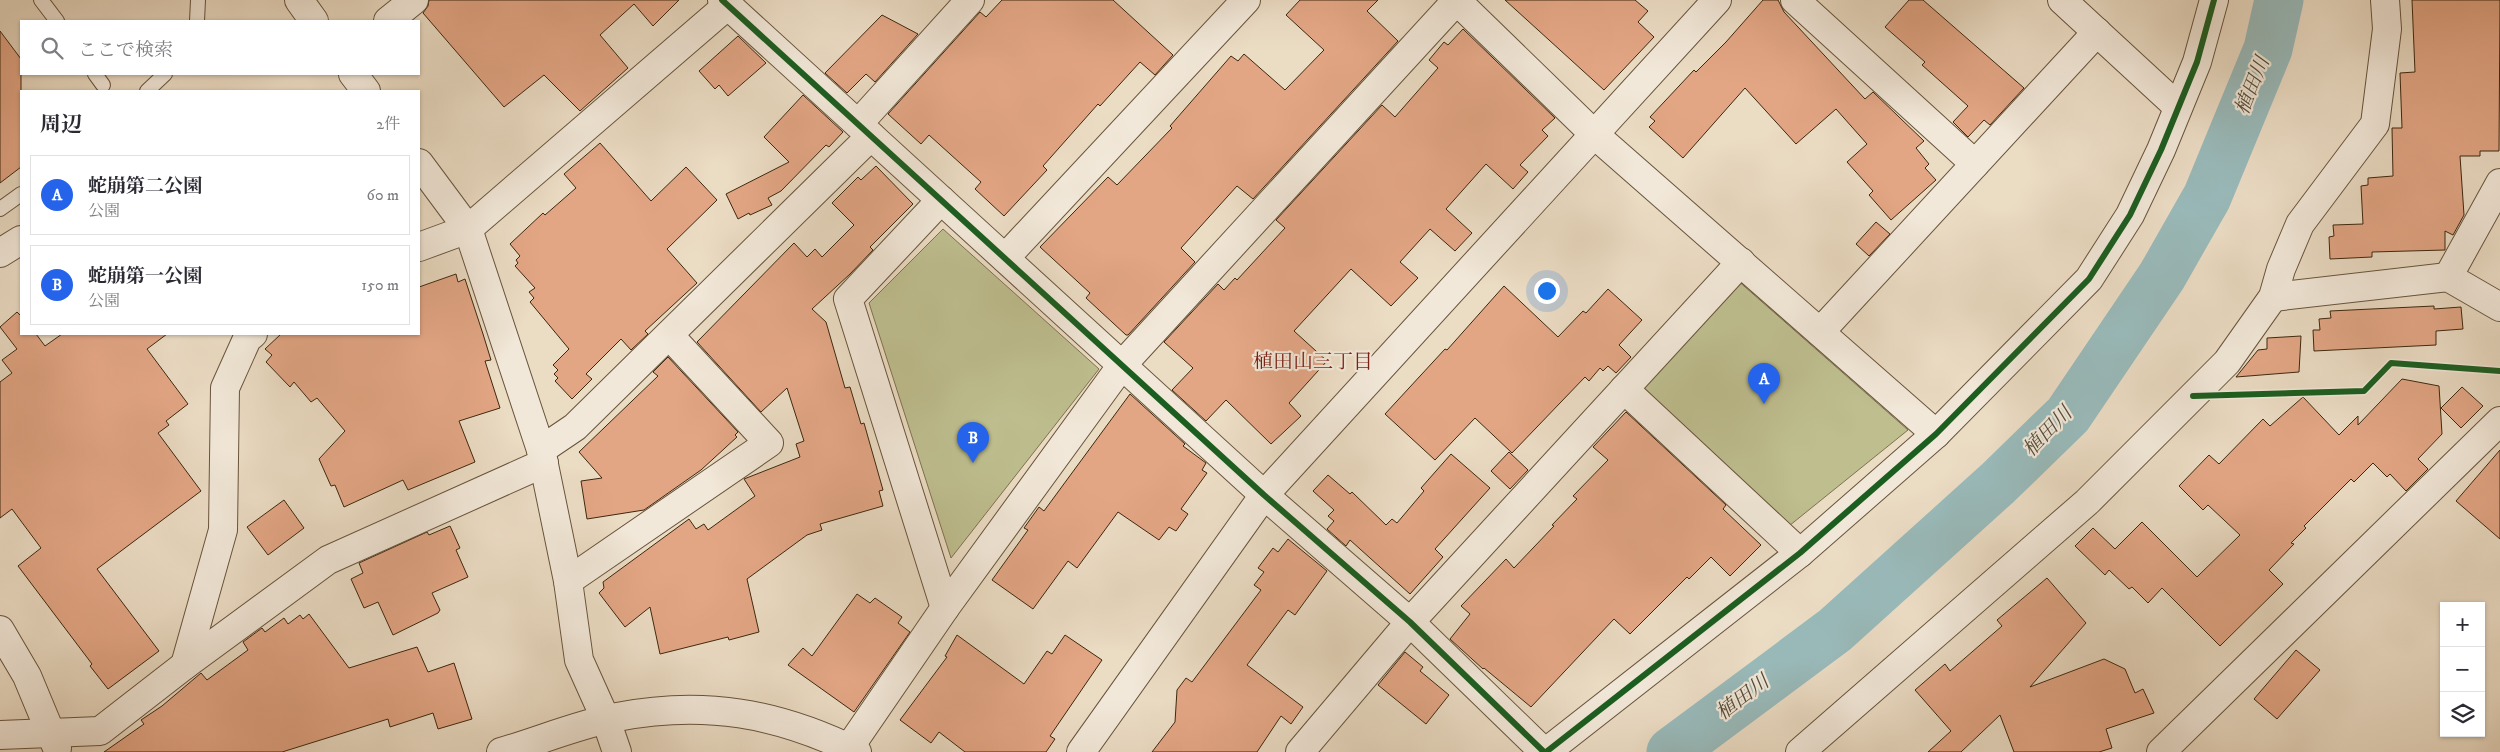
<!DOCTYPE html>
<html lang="ja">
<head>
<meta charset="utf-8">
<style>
	:root { --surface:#fff; --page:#f7f7f7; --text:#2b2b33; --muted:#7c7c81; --line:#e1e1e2; --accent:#2563eb }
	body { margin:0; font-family:"IM FELL DW Pica","Noto Serif JP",serif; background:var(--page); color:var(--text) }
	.controls { position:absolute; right:15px; bottom:15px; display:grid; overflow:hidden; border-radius:0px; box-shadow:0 1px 4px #0004 }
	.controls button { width:45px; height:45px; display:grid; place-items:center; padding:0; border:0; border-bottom:1px solid var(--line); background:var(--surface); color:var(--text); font:25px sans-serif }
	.you { position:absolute; left:1546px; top:290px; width:18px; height:18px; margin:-12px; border:4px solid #fff; border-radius:50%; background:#1a73e8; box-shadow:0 0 0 8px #1a73e833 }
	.badge { display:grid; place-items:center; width:32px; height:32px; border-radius:50%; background:var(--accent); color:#fff; font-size:16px; font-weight:700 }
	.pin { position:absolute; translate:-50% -41px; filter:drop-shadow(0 1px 2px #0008) }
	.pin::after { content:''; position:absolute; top:26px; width:18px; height:15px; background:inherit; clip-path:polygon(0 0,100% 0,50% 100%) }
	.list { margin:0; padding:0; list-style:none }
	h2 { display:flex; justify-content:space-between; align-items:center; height:65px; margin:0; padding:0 20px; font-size:21px }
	h2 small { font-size:16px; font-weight:400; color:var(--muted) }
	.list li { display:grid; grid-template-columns:32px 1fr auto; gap:15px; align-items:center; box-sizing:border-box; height:80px; margin:0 10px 10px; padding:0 10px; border:1px solid var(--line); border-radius:0px }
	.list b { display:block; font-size:19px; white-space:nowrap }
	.list p { margin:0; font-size:16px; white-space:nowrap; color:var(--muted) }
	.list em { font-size:16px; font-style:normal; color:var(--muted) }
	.icon { flex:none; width:28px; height:28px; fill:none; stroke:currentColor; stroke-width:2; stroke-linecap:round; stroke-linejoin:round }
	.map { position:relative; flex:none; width:2500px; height:752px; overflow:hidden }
	.search { position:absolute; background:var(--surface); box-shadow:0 1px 4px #0004; left:20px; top:20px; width:400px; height:55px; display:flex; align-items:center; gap:12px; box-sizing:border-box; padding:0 18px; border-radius:0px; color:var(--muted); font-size:19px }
	.panel { position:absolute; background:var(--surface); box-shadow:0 1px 4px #0004; left:20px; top:90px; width:400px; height:245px; border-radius:0px }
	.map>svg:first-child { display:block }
	.green { fill:#bebe8f; stroke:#7e724e }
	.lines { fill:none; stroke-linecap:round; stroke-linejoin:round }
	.river { stroke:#99baba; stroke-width:49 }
	.building { fill:#e3a685; stroke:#3d270e }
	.service-casing { stroke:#68543c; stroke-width:16 }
	.minor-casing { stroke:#68543c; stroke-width:30 }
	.tertiary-casing { stroke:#68543c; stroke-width:30 }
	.service { stroke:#f2e8d9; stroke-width:14 }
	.minor { stroke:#f2e8d9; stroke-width:28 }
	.tertiary { stroke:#f2e8d9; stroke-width:28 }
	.cycleway-casing { stroke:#f2e8d9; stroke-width:9 }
	.cycleway { stroke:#1b5e20; stroke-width:6 }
	.labels { text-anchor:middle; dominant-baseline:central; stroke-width:4.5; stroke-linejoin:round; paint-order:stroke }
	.water-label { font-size:20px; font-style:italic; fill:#544c39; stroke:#f2e8d9 }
	.neighbourhood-label { font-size:20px; fill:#7a1f14; stroke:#f2e8d9 }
</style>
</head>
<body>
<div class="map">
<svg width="2500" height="752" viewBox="0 0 2500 752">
	<rect width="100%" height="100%" fill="#ebdcc4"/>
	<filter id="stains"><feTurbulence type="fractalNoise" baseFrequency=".004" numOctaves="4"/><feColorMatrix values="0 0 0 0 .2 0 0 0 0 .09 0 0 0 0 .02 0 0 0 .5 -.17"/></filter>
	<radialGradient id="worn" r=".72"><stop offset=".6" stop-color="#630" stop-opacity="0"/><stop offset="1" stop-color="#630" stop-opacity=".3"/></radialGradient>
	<g class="green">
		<path d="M943 229 1099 369 951 558 869 303Z"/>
		<path d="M1720 265 1908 430 1784 530 1623 378Z"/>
	</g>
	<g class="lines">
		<path class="river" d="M1671 752 1835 630 1998 483 2068 415 2162 276 2207 197 2268 49 2279 0"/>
	</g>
	<g class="building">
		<path d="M429 0H679L653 26 634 4 600 35 628 68 580 111 544 75 504 107 423 13 428 6Z"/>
		<path d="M1002 0H1113L1173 55 1155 75 1140 62 1100 106 1098 104 1043 166 1047 170 1004 216 975 189 981 182 929 135 921 144 888 114 980 12 986 17Z"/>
		<path d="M1300 0H1378L1367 11 1398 41 1253 199 1237 186 1181 248 1195 262 1128 335H1126L1086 298 1090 293 1040 247 1108 177 1117 185 1172 128 1170 126 1231 56 1238 61 1244 54 1285 90 1324 50 1286 15Z"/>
		<path d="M1505 0H1635L1648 11 1638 22 1654 37 1604 90Z"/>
		<path d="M1763 0H1778L1784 12 1865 99 1873 92 1924 141 1916 148 1929 164 1925 168 1936 180 1891 220 1869 195 1873 191 1847 162 1867 144 1836 109 1796 144 1745 88 1683 158 1649 127 1655 121 1650 117 1694 70 1696 72 1726 42Z"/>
		<path d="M1909 0H1923L2024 88 1990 125 1984 120 1968 137 1953 122 1968 106 1922 65 1925 62 1885 27Z"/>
		<path d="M2412 0H2500L2499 151H2480V156H2460L2464 215 2453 235 2445 231V250L2372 252V257L2330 259 2329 237 2334 236 2333 225 2363 224 2361 186 2368 185V178L2393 176 2392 128H2402L2400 73 2415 72Z"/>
		<path d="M882 15 918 34 875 82 866 74 847 93 825 73Z"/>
		<path d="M1463 29 1555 118 1542 130 1548 136 1520 165 1528 172 1513 189 1486 164 1446 209 1472 233 1455 251 1430 229 1400 262 1418 278 1391 306 1351 269 1294 331 1327 361 1289 403 1301 416 1271 444 1226 400 1206 421 1172 390 1193 368 1164 342 1218 284 1224 290 1235 278 1237 280 1285 228 1276 220 1382 105 1395 117 1438 68 1429 60 1444 42 1448 45Z"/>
		<path d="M0 31 21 59V167L0 183Z"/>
		<path d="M738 36 766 63 728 96 719 85 715 89 699 71Z"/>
		<path d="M803 95 843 132 829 147 826 145 781 191 768 198 772 205 750 215 749 213 738 219 726 194 789 162 764 137Z"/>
		<path d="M600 143 651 201 686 167 717 200 667 249 697 283 645 331 648 334 631 350 621 339 586 374 592 379 572 399 555 381 558 378 554 374 558 370 553 365 569 349 530 302 534 298 529 292 535 288 515 266 518 263 516 260 520 256 510 244 543 213 545 215 576 188 564 174Z"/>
		<path d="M876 166 913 204 870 247 873 250 850 274 812 309 826 322 845 388 850 387 861 424 864 423 883 490 879 491 883 506 820 524 822 530 807 535 747 579 759 632 729 640 728 637 660 654 650 607 625 627 599 593 604 588 603 582 689 519 696 529 704 524 708 530 755 496 744 479 800 457 796 444 804 441 787 388 761 412 697 342 794 243 807 257 815 249 822 257 854 225 832 203 858 177 861 180Z"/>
		<path d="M1876 222 1890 234 1869 256 1856 244Z"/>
		<path d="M456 274 458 282 465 279 483 334 491 360 485 361 500 408 459 421 475 462 408 490 403 480 344 507 335 485 331 486 319 459 345 431 317 398 311 402 294 382 290 387 266 362 272 355 265 349 281 334H419V287Z"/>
		<path d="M1504 286 1558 337 1583 311 1586 313 1608 289 1642 320 1619 345 1631 357 1616 373 1608 366 1603 371 1600 368 1589 381 1585 377 1512 453 1475 418 1435 460 1385 414 1445 349 1447 350Z"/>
		<path d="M2434 306V309L2461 307 2463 329 2436 331V345L2314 351 2313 330H2320L2319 319 2331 318 2330 311Z"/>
		<path d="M17 312 21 316V334H36L45 346 62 334H167L147 349 188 404 166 421 169 425 158 433 201 491 97 569 159 651 108 689 90 666 92 664 18 566 41 548 12 509 0 518V382L12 373 2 360 17 349 0 327Z"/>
		<path d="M2301 336 2299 372 2236 377 2258 350 2267 349V338Z"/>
		<path d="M668 357 738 432 735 435 737 437 701 470 644 510 587 519 581 481 602 478 579 452 658 376 653 372Z"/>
		<path d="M2402 379 2439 386 2442 434 2418 459 2428 469 2406 491 2390 474 2387 477 2373 463 2354 482 2351 479 2304 526 2306 528 2291 543 2294 544 2269 570 2283 584 2220 646 2162 588 2148 603 2132 587 2129 589 2109 570 2105 575 2075 546 2093 528 2115 549 2142 522 2197 577 2240 535 2208 505 2203 510 2179 486 2209 455 2219 464 2263 419 2270 426 2303 397 2339 435 2358 416V425Z"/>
		<path d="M2462 387 2483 406 2461 428 2441 408Z"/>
		<path d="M1130 394 1185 444 1183 446 1206 463 1202 470 1207 473 1181 509 1188 514 1176 531 1169 527 1159 540 1118 512 1077 568 1068 561 1033 609 992 580 1028 530 1024 528 1039 507 1044 511Z"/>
		<path d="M1626 412 1726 505 1723 509 1761 545 1730 576 1711 557 1689 579 1687 577 1630 634 1614 619 1531 707 1484 668 1483 669 1450 639 1470 614 1461 606 1506 559 1514 568 1554 526 1552 525 1577 499 1573 496 1608 460 1593 447Z"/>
		<path d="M2500 450V539L2456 501Z"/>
		<path d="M1509 452 1528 470 1510 489 1491 471Z"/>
		<path d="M1451 454 1490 488 1435 549 1443 557 1410 594 1350 540 1346 546 1327 529 1334 521 1328 516 1334 510 1313 491 1328 475 1350 494 1352 492 1386 525 1392 519 1397 523 1424 491 1421 488Z"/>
		<path d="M284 500 304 528 268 555 247 527Z"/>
		<path d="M450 526 460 548 456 550 468 577 432 593 440 610 438 613 393 635 378 602 364 608 351 579 363 573 359 563 427 532 429 535Z"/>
		<path d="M1288 539 1327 571 1295 615 1288 610 1247 665 1303 707 1291 724 1281 716 1257 752H1152L1175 722 1177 690 1186 678 1192 682 1261 590 1254 585 1264 572 1258 568 1273 548 1278 552Z"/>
		<path d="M2047 578 2086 623 2030 687 2104 659 2125 669 2135 693 2143 689 2154 713 2106 729 2112 748 2099 752H2014L2000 715 1961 752H1928L1951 731 1915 690 1945 664 1950 671 2002 626 1997 620Z"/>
		<path d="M857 594 870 603 875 598 902 617 898 623 910 632 854 712 788 665 803 648 812 656Z"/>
		<path d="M309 614 349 668 417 647 428 672 454 663 472 719 438 729 433 713 390 727 388 719 282 752H104L144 724 141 720 162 706 201 673 207 680 248 650 243 642 262 628 265 632 284 618 288 624 300 615 303 619Z"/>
		<path d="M957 635 1024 684 1047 651 1052 654 1065 635 1102 660 1050 736 1055 739 1046 752H965L939 732 931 743 900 720 947 657 945 656Z"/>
		<path d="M2296 650 2320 670 2277 719 2254 699Z"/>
		<path d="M1405 652 1423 667 1420 671 1449 695 1426 724 1378 685Z"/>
	</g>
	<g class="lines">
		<g class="service-casing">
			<g id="service">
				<path d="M41 0 57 21"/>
				<path d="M197 21 198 0"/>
				<path d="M95 74 103 85"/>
				<path d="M147 91 165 74"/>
				<path d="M0 209 21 194"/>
			</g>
		</g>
		<g class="minor-casing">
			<g id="minor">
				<path d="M722 0 1264 495 1410 622 1544 752"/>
				<path d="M1456 0 1595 135 1936 434"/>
				<path d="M1795 0 1975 164"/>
				<path d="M2062 0 2178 107"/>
				<path d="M388 21 414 0"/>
				<path d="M858 124 970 0"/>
				<path d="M941 200 848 299 945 608"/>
				<path d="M419 247 468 229 728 5"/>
				<path d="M0 253 21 240"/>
				<path d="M1005 258 1246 0"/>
				<path d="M2448 277 2500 183"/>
				<path d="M2273 297 2448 277 2500 307"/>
				<path d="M1820 332 2097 32"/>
				<path d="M1624 389 1800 553"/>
				<path d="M541 450 575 427 871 136"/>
				<path d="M568 581 769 443 669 335"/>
				<path d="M0 630 27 676 57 748"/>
				<path d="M185 665 223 530 225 388 247 339 253 334"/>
				<path d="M606 720 617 752"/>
				<path d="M0 735 100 731 185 665 328 560 544 463"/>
				<path d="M849 748 945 608 1122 365 1457 0"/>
				<path d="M1081 752 1264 495 1717 0"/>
				<path d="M1300 752 1410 622 1741 262"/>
				<path d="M1546 752 1800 553 1936 434 2089 279 2130 215 2161 150 2197 62 2214 0"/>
				<path d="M1800 752 2087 502 2227 362 2273 297 2281 269 2300 224 2375 124 2387 29 2385 0"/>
				<path d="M2161 752 2500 421"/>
			</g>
		</g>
		<g class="tertiary-casing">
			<g id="tertiary">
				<path d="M299 0 314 21"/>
				<path d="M353 74 366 91"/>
				<path d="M419 163 468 229 541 450 568 581 579 660 606 720"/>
				<path d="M501 752C539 741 579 724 617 717 704 700 778 713 857 752"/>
			</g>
		</g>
		<use href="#service" class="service"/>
		<use href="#minor" class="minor"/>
		<use href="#tertiary" class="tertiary"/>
		<g class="cycleway-casing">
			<g id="cycleway">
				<path d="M722 0 1264 495 1410 622 1544 752"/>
				<path d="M2193 396 2364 391 2391 363 2500 371"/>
				<path d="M1546 752 1800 553 1936 434 2089 279 2130 215 2161 150 2197 62 2214 0"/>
			</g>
		</g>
		<use href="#cycleway" class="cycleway"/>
	</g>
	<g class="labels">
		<g class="water-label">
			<text transform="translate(2253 86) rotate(-68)">植田川</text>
			<text transform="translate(2048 432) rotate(-46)">植田川</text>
			<text transform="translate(1743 698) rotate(-37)">植田川</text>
		</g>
		<g class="neighbourhood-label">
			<text x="1313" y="362">植田山三丁目</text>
		</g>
	</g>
	<rect width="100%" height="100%" filter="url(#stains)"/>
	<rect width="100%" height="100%" fill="url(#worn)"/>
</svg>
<div class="controls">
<button>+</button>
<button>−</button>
<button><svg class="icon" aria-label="layers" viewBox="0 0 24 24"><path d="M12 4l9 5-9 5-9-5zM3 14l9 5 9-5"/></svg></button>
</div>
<div class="you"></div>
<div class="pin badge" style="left:1764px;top:404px">A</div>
<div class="pin badge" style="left:973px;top:463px">B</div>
<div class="search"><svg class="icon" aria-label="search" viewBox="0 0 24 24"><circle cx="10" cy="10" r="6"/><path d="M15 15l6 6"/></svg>ここで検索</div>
<section class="panel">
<h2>周辺<small>2件</small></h2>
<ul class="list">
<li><span class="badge">A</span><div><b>蛇崩第二公園</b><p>公園</p></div><em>60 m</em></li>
<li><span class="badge">B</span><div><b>蛇崩第一公園</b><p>公園</p></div><em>150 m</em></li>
</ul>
</section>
</div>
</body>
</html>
